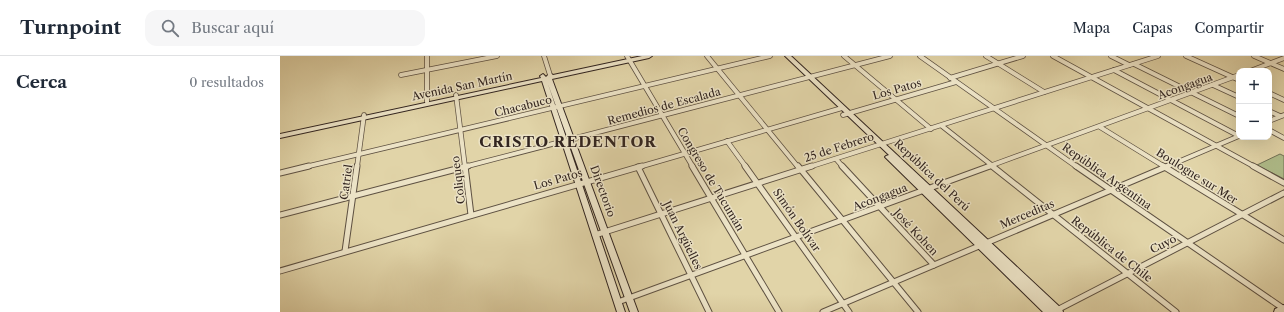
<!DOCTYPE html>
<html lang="es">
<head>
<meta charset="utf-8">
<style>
	:root { --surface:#fff; --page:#f6f6f7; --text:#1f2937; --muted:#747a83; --line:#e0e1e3 }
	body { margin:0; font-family:"Libre Caslon Text",serif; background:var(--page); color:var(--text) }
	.controls { position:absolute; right:12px; top:12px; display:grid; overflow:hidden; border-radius:8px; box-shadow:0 4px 16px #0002 }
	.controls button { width:36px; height:36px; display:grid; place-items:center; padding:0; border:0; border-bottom:1px solid var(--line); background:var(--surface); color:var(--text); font:20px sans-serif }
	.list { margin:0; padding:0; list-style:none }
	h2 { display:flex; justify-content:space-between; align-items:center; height:52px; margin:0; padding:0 16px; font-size:17px }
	h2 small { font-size:13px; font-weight:400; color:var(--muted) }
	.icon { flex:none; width:22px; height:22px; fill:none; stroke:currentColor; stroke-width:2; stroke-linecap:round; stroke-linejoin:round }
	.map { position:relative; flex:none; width:1004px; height:256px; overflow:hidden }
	header { display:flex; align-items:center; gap:24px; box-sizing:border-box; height:56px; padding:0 20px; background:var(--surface); border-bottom:1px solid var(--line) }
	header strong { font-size:19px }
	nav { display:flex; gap:22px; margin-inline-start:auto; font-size:14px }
	.search { width:280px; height:36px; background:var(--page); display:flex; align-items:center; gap:10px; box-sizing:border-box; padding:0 14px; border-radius:12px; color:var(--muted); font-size:15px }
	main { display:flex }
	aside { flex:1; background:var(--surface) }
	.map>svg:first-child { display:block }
	.green { fill:#afbd8b; stroke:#707156 }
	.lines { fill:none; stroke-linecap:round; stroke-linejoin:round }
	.minor-far1-casing { stroke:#5e5142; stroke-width:5.5 }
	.minor-casing { stroke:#5e5142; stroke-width:7 }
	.secondary-casing { stroke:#322520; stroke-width:2 }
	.minor-far1 { stroke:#ece3c6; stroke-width:4 }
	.minor { stroke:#ece3c6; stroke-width:5 }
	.secondary { fill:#ece3c6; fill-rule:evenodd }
	.labels { text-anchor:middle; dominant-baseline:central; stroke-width:3; stroke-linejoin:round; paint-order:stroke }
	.street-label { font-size:11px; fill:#322520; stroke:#ece3c6 }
	.district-label { font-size:15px; font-weight:bold; letter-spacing:1px; fill:#322520; stroke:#ece3c6 }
</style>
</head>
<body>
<header>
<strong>Turnpoint</strong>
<div class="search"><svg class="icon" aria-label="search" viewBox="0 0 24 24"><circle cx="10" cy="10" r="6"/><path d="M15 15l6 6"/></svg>Buscar aquí</div>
<nav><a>Mapa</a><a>Capas</a><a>Compartir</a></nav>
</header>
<main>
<aside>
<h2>Cerca<small>0 resultados</small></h2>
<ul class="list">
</ul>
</aside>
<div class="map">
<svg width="1004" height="256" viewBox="0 0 1004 256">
	<rect width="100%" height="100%" fill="#e1d4a8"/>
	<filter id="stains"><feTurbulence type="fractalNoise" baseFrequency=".005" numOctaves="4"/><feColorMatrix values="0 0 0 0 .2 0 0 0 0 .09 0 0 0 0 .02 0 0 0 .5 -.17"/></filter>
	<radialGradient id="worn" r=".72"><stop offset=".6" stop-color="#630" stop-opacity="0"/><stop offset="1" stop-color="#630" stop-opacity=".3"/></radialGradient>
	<path class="green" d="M1000 98 1004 100V123L977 109Z"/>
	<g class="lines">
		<g class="minor-far1-casing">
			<g id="minor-far1">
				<path d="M147 0V46"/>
				<path d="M264 0 270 19"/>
				<path d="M347 0 413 111"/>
				<path d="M427 0 518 111"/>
				<path d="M564 0 651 73"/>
				<path d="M640 0 797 111"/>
				<path d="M706 0 764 36"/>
				<path d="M773 0 975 111"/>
				<path d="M831 0 849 9"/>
				<path d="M906 0 959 24"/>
				<path d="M974 0 1004 13"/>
				<path d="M854 8 959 60"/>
				<path d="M834 14 959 80"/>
				<path d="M970 15 1004 2"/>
				<path d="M121 19 217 0"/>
				<path d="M670 22 743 0"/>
				<path d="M933 29 959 41"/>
				<path d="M989 37 1004 44"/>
				<path d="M176 39 185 111"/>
				<path d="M989 55 1000 60"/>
				<path d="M563 59 676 26"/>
				<path d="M989 65 1004 59"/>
				<path d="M662 70 714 111"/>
				<path d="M820 71 885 111"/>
				<path d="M989 74 1004 82"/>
				<path d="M447 85 466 111"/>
				<path d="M556 103 563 111"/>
				<path d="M25 111 490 0"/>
				<path d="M77 111 84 59"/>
				<path d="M184 111 610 0"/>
				<path d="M359 111 562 52"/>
				<path d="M529 111 878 0"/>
				<path d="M707 111 959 19"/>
				<path d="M886 111 959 80"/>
			</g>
		</g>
		<g class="minor-casing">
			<g id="minor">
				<path d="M185 110 191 159"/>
				<path d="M412 110 499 256"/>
				<path d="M465 110 569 256"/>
				<path d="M518 110 638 256"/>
				<path d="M562 110 654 209"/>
				<path d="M712 110 896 256"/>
				<path d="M796 110 1004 253"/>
				<path d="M883 110 1004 184"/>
				<path d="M973 110 1004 127"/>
				<path d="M358 111 429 256"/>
				<path d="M0 117 29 110"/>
				<path d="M0 159 188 110"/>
				<path d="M315 179 532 110"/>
				<path d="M65 195 77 110"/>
				<path d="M0 215 362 110"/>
				<path d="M338 246 710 110"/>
				<path d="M543 256 888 110"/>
				<path d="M769 256 777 254 1004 137"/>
			</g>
		</g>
		<g class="secondary-casing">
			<g id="secondary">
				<path d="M362 0H372L369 2 272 23 358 256H350L268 28 345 256H337L262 25 0 82V78L261 22 260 20 263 18 266 21 270 17 273 19Z"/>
				<path d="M505 0H511L782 253 783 256H763L606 102 605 101 606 100 609 99Z"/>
				<path d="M1004 249V256H994L995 253Z"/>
			</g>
		</g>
		<use href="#minor-far1" class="minor-far1"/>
		<use href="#minor" class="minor"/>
		<use href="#secondary" class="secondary"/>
	</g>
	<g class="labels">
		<g class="street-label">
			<text transform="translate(182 30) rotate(-12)">Avenida San Martín</text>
			<text transform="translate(905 30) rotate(-20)">Acongagua</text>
			<text transform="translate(617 33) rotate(-16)">Los Patos</text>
			<text transform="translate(243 50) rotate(-14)">Chacabuco</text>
			<text transform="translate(384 50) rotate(-15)">Remedios de Escalada</text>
			<text transform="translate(559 91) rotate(-18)">25 de Febrero</text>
			<text transform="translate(652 119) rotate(43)">República del Perú</text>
			<text transform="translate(827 120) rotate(35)">República Argentina</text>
			<text transform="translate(917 120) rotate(32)">Boulogne sur Mer</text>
			<text transform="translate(278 123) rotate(-16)">Los Patos</text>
			<text transform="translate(431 123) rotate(59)">Congreso de Tucumán</text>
			<text transform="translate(178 124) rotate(-97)">Coliqueo</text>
			<text transform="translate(66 126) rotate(-82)">Catriel</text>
			<text transform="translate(323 135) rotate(70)">Directorio</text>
			<text transform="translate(600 141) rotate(-21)">Acongagua</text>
			<text transform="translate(747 158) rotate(-23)">Merceditas</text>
			<text transform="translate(517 164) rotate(55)">Simón Bolívar</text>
			<text transform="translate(636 176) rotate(47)">José Kohen</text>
			<text transform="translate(403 179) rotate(64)">Juan Argüelles</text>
			<text transform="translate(883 188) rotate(-27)">Cuyo</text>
			<text transform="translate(832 193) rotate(38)">República de Chile</text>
		</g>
		<g class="district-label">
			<text x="288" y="85">CRISTO REDENTOR</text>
		</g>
	</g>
	<rect width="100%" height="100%" filter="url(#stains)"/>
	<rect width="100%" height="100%" fill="url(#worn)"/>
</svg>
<div class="controls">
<button>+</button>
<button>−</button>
</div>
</div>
</main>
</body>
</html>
